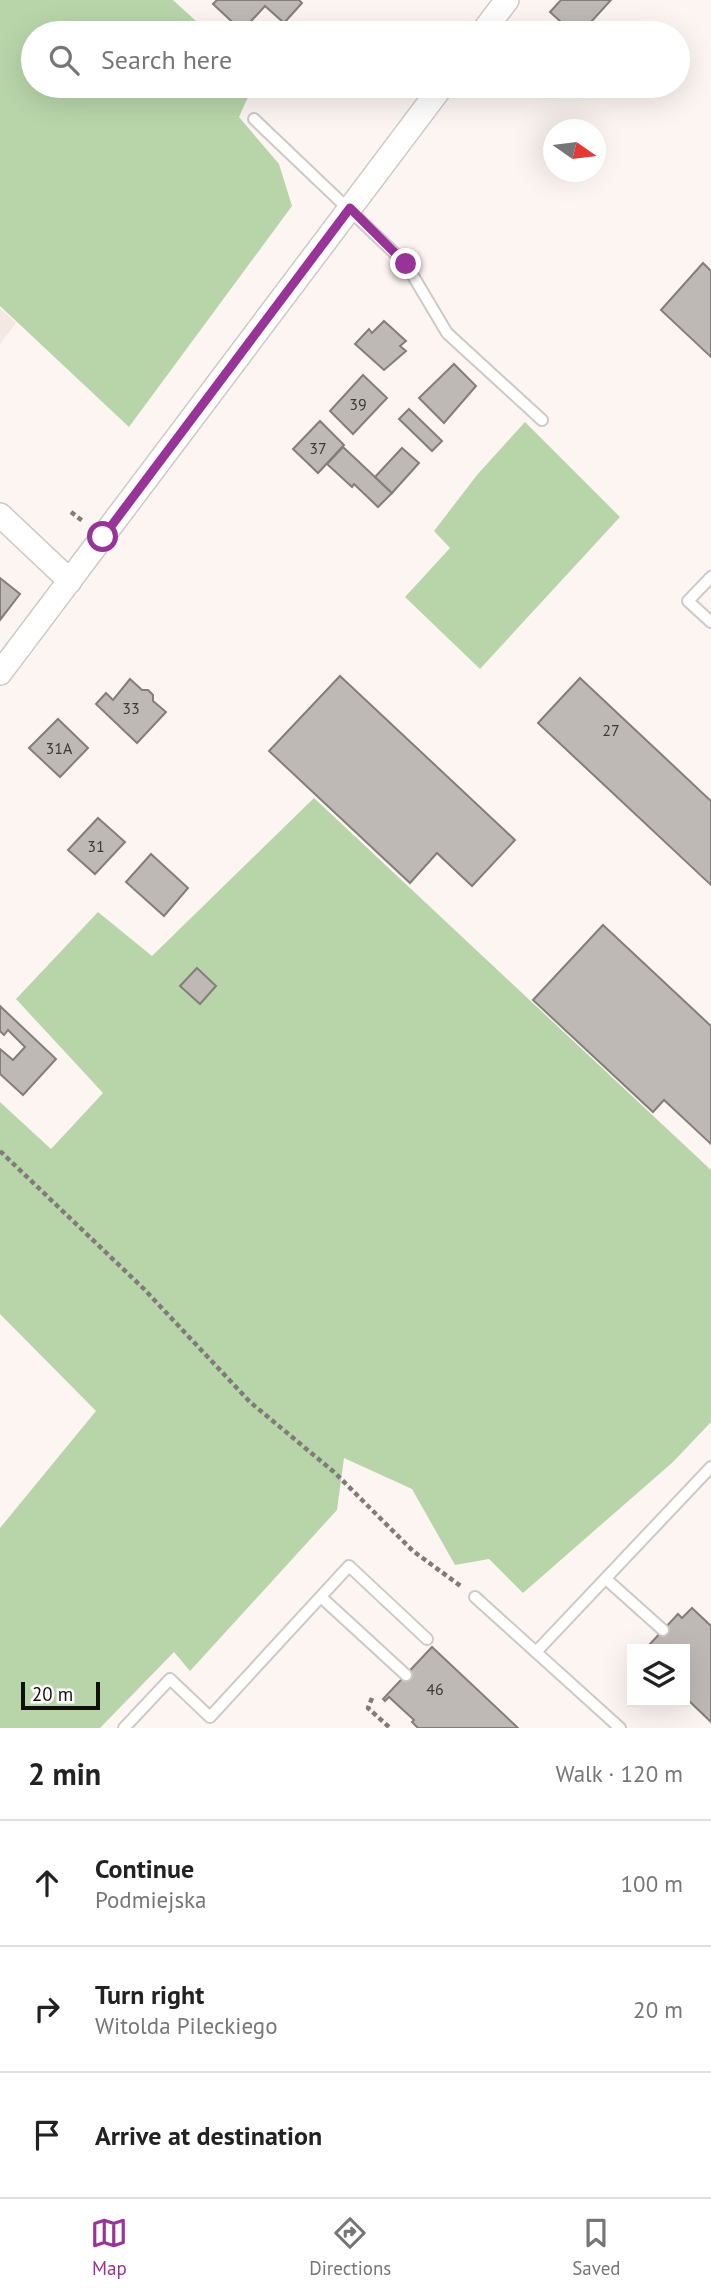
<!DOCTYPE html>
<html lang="en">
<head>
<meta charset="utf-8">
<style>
	:root { --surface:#fff; --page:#f6f6f6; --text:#222; --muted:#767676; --line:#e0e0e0; --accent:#983398 }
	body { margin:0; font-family:"PT Sans",sans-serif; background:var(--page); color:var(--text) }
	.controls { position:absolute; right:21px; bottom:21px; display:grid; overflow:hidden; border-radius:0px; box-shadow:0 7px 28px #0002 }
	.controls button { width:63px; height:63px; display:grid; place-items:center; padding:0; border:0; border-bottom:2px solid var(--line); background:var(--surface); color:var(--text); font:35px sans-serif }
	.compass { position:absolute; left:543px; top:119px; width:63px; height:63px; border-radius:50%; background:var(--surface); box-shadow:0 7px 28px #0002; rotate:104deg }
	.scale { position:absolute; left:21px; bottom:18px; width:79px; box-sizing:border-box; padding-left:7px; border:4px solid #110e0d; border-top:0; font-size:19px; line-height:24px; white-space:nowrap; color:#110e0d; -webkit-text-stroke:5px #fff; paint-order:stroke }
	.stop { position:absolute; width:21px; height:21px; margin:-16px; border:5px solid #983398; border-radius:50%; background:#fff }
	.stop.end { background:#983398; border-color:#fff; box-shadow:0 2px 7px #0008 }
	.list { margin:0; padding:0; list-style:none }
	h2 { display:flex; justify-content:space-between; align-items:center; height:91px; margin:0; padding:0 28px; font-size:30px }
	h2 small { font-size:23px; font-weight:400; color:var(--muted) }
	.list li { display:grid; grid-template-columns:46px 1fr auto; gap:21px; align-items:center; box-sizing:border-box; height:126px; padding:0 28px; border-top:2px solid var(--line) }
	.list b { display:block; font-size:26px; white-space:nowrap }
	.list p { margin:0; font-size:23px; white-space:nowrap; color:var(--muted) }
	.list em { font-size:23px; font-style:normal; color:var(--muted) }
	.icon { flex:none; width:38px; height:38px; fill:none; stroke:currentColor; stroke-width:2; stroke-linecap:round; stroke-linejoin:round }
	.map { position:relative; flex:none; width:711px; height:1728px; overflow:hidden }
	.search { position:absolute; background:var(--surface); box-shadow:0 7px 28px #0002; left:21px; right:21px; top:21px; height:77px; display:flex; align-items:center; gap:18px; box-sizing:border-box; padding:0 24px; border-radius:38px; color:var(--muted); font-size:26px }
	.sheet { height:469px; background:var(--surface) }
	nav { display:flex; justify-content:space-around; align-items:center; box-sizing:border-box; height:98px; border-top:2px solid var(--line); background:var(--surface); font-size:19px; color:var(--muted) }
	nav a { display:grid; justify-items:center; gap:4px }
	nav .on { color:var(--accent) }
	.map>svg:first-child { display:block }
	.built { fill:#f5e8e0 }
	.green { fill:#b8d5aa }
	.building { fill:#bfb9b6; stroke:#847e7b; stroke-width:2 }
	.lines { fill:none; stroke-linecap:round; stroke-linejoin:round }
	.lane-casing { stroke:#cfc9c6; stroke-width:14 }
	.street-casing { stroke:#cfc9c6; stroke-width:26 }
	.path { stroke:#817c7a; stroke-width:4.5; stroke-dasharray:5 3.5; stroke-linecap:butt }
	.lane { stroke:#fff; stroke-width:10 }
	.street { stroke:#fff; stroke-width:23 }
	.route { stroke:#983398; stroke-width:9 }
	.labels { text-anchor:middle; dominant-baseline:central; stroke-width:7; stroke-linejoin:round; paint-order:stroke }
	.number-label { font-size:16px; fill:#3c3937 }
</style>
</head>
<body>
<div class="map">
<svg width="711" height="1728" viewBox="0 0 711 1728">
	<rect width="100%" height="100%" fill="#fcf5f2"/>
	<path class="built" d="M0 308 16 323 0 344Z"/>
	<g class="green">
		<path d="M0 0H173L209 33H33V86H253L239 117 279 164 292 206 129 427 0 306Z"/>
		<path d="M525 422 620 517 480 669 405 597 450 548 434 531 477 475Z"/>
		<path d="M314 798 711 1170V1422L673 1462 523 1593 489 1559 455 1565 412 1489 344 1458 337 1510 190 1671 174 1652 100 1728H0V1528L96 1411 0 1314V1102L51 1149 103 1093 16 999 98 912 152 956Z"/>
	</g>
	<g class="building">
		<path d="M217 0H299L302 3 284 23 265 6 242 31 213 4Z"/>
		<path d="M561 0H611L581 33H573L550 12Z"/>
		<path d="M703 263 711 271V357L661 310Z"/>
		<path d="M384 321 406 341 400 346 406 351 384 370 355 344 369 329 372 333Z"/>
		<path d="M454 364 476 386 444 423 419 398Z"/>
		<path d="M363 375 387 398 353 434 330 411Z"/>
		<path d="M409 409 442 441 432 451 399 419Z"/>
		<path d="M320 421 344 445 318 473 293 449Z"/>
		<path d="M343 447 392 493 378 507 354 484 352 487 327 464Z"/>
		<path d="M402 448 419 463 392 493 375 477Z"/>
		<path d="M0 578 20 594 0 620Z"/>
		<path d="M340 676 515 840 472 886 437 853 410 883 269 751Z"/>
		<path d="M580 678 711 801V885L538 723Z"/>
		<path d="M130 679 142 690H148L153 695V701L166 712 137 743 96 704 106 693 113 700Z"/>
		<path d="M58 719 88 748 60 777 29 748Z"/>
		<path d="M98 818 125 842 95 874 68 850Z"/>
		<path d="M151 854 188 888 164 916 126 882Z"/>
		<path d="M603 925 711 1026V1144L664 1100 653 1112 533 1000Z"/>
		<path d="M197 968 216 986 200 1004 180 986Z"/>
		<path d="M0 1006 56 1059 23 1095 0 1074V1049L13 1060 25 1047 8 1030 4 1035 0 1031Z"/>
		<path d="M692 1608 711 1626V1722L685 1697V1649H653L649 1645 678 1614 682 1618Z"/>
		<path d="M432 1647 518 1728H418L412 1722 414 1720 389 1697 385 1701 383 1699Z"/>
	</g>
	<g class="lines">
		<g class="lane-casing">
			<g id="lane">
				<path d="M254 119 406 264 447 333 542 420"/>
				<path d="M711 577 688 601 711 622"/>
				<path d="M606 1579 663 1630"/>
				<path d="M321 1597 406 1675"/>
				<path d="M475 1597 620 1728"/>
				<path d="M536 1652 711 1467"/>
				<path d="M124 1728 170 1679 210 1717 349 1566 427 1639"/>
			</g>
		</g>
		<g class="street-casing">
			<g id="street">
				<path d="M482 33 507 0"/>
				<path d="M0 515 70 581"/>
				<path d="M0 673 442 86"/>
			</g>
		</g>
		<g class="path">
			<path d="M71 512 84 522"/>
			<path d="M0 1151 144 1289 250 1402 334 1472 413 1551 462 1587"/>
			<path d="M372 1698 368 1708 390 1728"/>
		</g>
		<use href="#lane" class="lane"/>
		<use href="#street" class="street"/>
	</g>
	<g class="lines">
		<path class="route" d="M103 537 350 208 406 264"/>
	</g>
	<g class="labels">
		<g class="number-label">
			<text x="358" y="404">39</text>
			<text x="318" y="448">37</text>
			<text x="131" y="708">33</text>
			<text x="611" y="730">27</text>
			<text x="59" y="748">31A</text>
			<text x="96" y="846">31</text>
			<text x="435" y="1689">46</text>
		</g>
	</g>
</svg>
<div class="controls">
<button><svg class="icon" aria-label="layers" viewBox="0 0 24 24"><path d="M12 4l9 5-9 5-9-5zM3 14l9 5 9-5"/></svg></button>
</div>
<svg class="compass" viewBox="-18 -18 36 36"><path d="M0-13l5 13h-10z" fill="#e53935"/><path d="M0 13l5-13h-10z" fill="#767676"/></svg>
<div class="scale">20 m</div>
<div class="stop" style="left:103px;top:537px"></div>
<div class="stop end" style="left:406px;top:264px"></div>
<div class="search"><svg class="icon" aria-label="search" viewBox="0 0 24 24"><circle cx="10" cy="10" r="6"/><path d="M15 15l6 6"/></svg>Search here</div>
</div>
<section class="sheet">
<h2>2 min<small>Walk · 120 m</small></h2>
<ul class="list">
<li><svg class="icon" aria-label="ahead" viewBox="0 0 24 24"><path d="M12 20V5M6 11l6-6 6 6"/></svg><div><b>Continue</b><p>Podmiejska</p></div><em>100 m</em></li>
<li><svg class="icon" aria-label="right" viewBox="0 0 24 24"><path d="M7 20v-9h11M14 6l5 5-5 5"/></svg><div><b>Turn right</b><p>Witolda Pileckiego</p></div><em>20 m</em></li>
<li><svg class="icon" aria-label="arrive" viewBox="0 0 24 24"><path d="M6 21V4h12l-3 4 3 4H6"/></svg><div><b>Arrive at destination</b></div></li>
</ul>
</section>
<nav>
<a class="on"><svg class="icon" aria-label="map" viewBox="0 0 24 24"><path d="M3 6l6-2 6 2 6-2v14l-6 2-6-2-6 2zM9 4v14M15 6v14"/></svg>Map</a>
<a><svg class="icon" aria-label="directions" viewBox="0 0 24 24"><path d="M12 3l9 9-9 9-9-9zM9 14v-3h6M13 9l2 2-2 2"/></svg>Directions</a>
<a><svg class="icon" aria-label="saved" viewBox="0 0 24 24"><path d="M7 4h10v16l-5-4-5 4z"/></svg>Saved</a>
</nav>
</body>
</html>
